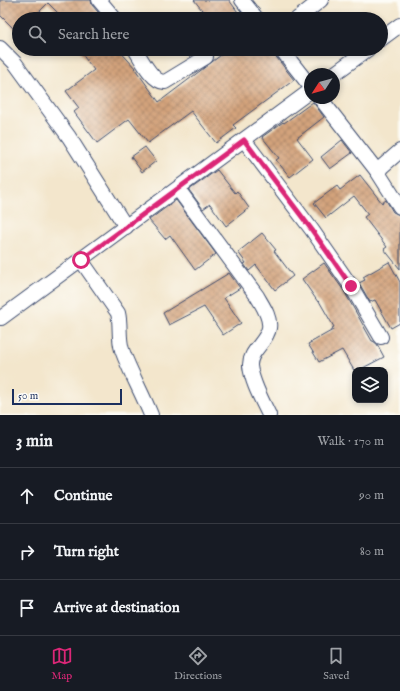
<!DOCTYPE html>
<html lang="en">
<head>
<meta charset="utf-8">
<style>
	:root { --surface:#171b24; --page:#242831; --text:#f1f3f6; --muted:#9ea1a6; --line:#363941; --accent:#db2777 }
	body { margin:0; font-family:"IM FELL English",serif; background:var(--page); color:var(--text) }
	.controls { position:absolute; right:12px; bottom:12px; display:grid; overflow:hidden; border-radius:8px; box-shadow:0 2px 6px #0003 }
	.controls button { width:36px; height:36px; display:grid; place-items:center; padding:0; border:0; border-bottom:1px solid var(--line); background:var(--surface); color:var(--text); font:20px sans-serif }
	.compass { position:absolute; left:304px; top:68px; width:36px; height:36px; border-radius:50%; background:var(--surface); box-shadow:0 2px 6px #0003; rotate:234deg }
	.scale { position:absolute; left:12px; bottom:10px; width:110px; box-sizing:border-box; padding-left:4px; border:2px solid #1b2f5e; border-top:0; font-size:11px; line-height:14px; white-space:nowrap; color:#1b2f5e; -webkit-text-stroke:3px #fdfcf7; paint-order:stroke }
	.stop { position:absolute; width:12px; height:12px; margin:-9px; border:3px solid #db2777; border-radius:50%; background:#fff }
	.stop.end { background:#db2777; border-color:#fff; box-shadow:0 1px 4px #0008 }
	.list { margin:0; padding:0; list-style:none }
	h2 { display:flex; justify-content:space-between; align-items:center; height:52px; margin:0; padding:0 16px; font-size:17px }
	h2 small { font-size:13px; font-weight:400; color:var(--muted) }
	.list li { display:grid; grid-template-columns:26px 1fr auto; gap:12px; align-items:center; box-sizing:border-box; height:56px; padding:0 16px; border-top:1px solid var(--line) }
	.list b { display:block; font-size:15px; white-space:nowrap }
	.list em { font-size:13px; font-style:normal; color:var(--muted) }
	.icon { flex:none; width:22px; height:22px; fill:none; stroke:currentColor; stroke-width:2; stroke-linecap:round; stroke-linejoin:round }
	.map { position:relative; flex:none; width:400px; height:415px; overflow:hidden }
	.search { position:absolute; background:var(--surface); box-shadow:0 2px 6px #0003; left:12px; right:12px; top:12px; height:44px; display:flex; align-items:center; gap:10px; box-sizing:border-box; padding:0 14px; border-radius:22px; color:var(--muted); font-size:15px }
	.sheet { height:220px; background:var(--surface) }
	nav { display:flex; justify-content:space-around; align-items:center; box-sizing:border-box; height:56px; border-top:1px solid var(--line); background:var(--surface); font-size:11px; color:var(--muted) }
	nav a { display:grid; justify-items:center; gap:2px }
	nav .on { color:var(--accent) }
	.map>svg:first-child { display:block }
	.building { fill:url(#building-cross-hatch) }
	.lines { fill:none; stroke-linecap:round; stroke-linejoin:round }
	.minor-casing { stroke:#3b4a6e; stroke-width:16 }
	.minor { stroke:#fff; stroke-width:14 }
	.route { stroke:#db2777; stroke-width:5 }
</style>
</head>
<body>
<div class="map">
<svg width="400" height="415" viewBox="0 0 400 415">
	<defs>
		<pattern id="building-cross-hatch" width="8" height="8" patternUnits="userSpaceOnUse"><rect width="8" height="8" fill="#d3a37b"/><path d="M0 0l8 8M0 8l8-8" fill="none" stroke="#aa8568"/></pattern>
	</defs>
	<rect width="100%" height="100%" fill="#fdfcf7"/>
	<filter id="ink" filterUnits="userSpaceOnUse"><feTurbulence type="fractalNoise" baseFrequency=".025" numOctaves="2"/><feDisplacementMap in="SourceGraphic" scale="8" xChannelSelector="R" yChannelSelector="G"/><feConvolveMatrix kernelMatrix="1 2 1 2 8 2 1 2 1" color-interpolation-filters="sRGB"/></filter>
	<filter id="wash" filterUnits="userSpaceOnUse"><feTurbulence type="fractalNoise" baseFrequency=".012" numOctaves="4" result="noise"/><feDisplacementMap in="SourceGraphic" scale="16" xChannelSelector="R" yChannelSelector="G"/><feGaussianBlur stdDeviation="0.9" result="paint"/><feColorMatrix in="noise" values="0 0 0 0 0 0 0 0 0 0 0 0 0 0 0 0 0 1.4 0 .05"/><feComposite in="paint" operator="in"/></filter>
	<g filter="url(#wash)">
		<rect width="100%" height="100%" fill="#f3e6cc"/>
		<g id="blocks">
			<g class="building">
				<path d="M0 0H91L92 5 104 19H64L48 3 32 19H19V34L0 15Z"/>
				<path d="M194 0H229L243 19H209Z"/>
				<path d="M78 49H118L136 69H135L159 102 229 49H270L294 80 233 125 236 128 216 143 191 111 148 143 129 119 97 143 74 112 79 108 66 91 94 70Z"/>
				<path d="M313 102 324 117 297 138 313 159 290 177 276 160 279 158 262 137 283 122 284 123Z"/>
				<path d="M342 140 352 153 330 169 321 157Z"/>
				<path d="M145 147 156 161 142 172 131 157Z"/>
				<path d="M217 170 235 193 237 191 249 208 226 226 210 204 203 209 189 190Z"/>
				<path d="M360 175 382 203 386 200 393 212 400 215V269L384 249 387 247 364 217 368 214 354 196 326 218 314 203 337 186 340 190Z"/>
				<path d="M176 200 216 254 195 270 170 235 165 239 149 220Z"/>
				<path d="M262 233 276 250 274 251 293 276 275 290 256 265 249 271 244 264 246 263 238 252Z"/>
				<path d="M389 262 400 282V323L391 328 375 300 370 302 359 283 365 280 363 277Z"/>
				<path d="M324 263 344 291 372 341H373L377 344 384 357 359 370H355V372L342 350 319 362 308 344 333 330 332 328 334 327 319 301 318 302 302 279Z"/>
				<path d="M229 273 240 288 224 298 241 323 223 335 204 307 169 325 163 313Z"/>
			</g>
		</g>
	</g>
	<g filter="url(#ink)">
		<use href="#blocks" fill-opacity="0" stroke="#3b4a6e" stroke-width="1"/>
		<g class="lines">
			<g class="minor-casing">
				<g id="minor">
					<path d="M99 0 115 19"/>
					<path d="M242 0 257 19"/>
					<path d="M297 19 321 0"/>
					<path d="M381 39 400 25"/>
					<path d="M0 48 15 63 69 137 126 227"/>
					<path d="M135 49C141 59 153 83 165 82L206 57"/>
					<path d="M281 49 310 86"/>
					<path d="M334 74 368 49"/>
					<path d="M320 98 377 171 400 207"/>
					<path d="M244 140 312 230 351 286 381 337"/>
					<path d="M377 171 400 151"/>
					<path d="M178 189 257 296C262 305 271 317 269 328 267 342 249 351 250 366 252 383 262 400 269 415"/>
					<path d="M81 260 118 313C121 325 118 337 122 350 130 372 142 393 151 415"/>
					<path d="M1 318 310 91"/>
				</g>
			</g>
			<use href="#minor" class="minor"/>
		</g>
	</g>
	<g class="lines" filter="url(#ink)">
		<path class="route" d="M81 260 244 140 312 230 351 286"/>
	</g>
</svg>
<div class="controls">
<button><svg class="icon" aria-label="layers" viewBox="0 0 24 24"><path d="M12 4l9 5-9 5-9-5zM3 14l9 5 9-5"/></svg></button>
</div>
<svg class="compass" viewBox="-18 -18 36 36"><path d="M0-13l5 13h-10z" fill="#e53935"/><path d="M0 13l5-13h-10z" fill="#9ea1a6"/></svg>
<div class="scale">50 m</div>
<div class="stop" style="left:81px;top:260px"></div>
<div class="stop end" style="left:351px;top:286px"></div>
<div class="search"><svg class="icon" aria-label="search" viewBox="0 0 24 24"><circle cx="10" cy="10" r="6"/><path d="M15 15l6 6"/></svg>Search here</div>
</div>
<section class="sheet">
<h2>3 min<small>Walk · 170 m</small></h2>
<ul class="list">
<li><svg class="icon" aria-label="ahead" viewBox="0 0 24 24"><path d="M12 20V5M6 11l6-6 6 6"/></svg><div><b>Continue</b></div><em>90 m</em></li>
<li><svg class="icon" aria-label="right" viewBox="0 0 24 24"><path d="M7 20v-9h11M14 6l5 5-5 5"/></svg><div><b>Turn right</b></div><em>80 m</em></li>
<li><svg class="icon" aria-label="arrive" viewBox="0 0 24 24"><path d="M6 21V4h12l-3 4 3 4H6"/></svg><div><b>Arrive at destination</b></div></li>
</ul>
</section>
<nav>
<a class="on"><svg class="icon" aria-label="map" viewBox="0 0 24 24"><path d="M3 6l6-2 6 2 6-2v14l-6 2-6-2-6 2zM9 4v14M15 6v14"/></svg>Map</a>
<a><svg class="icon" aria-label="directions" viewBox="0 0 24 24"><path d="M12 3l9 9-9 9-9-9zM9 14v-3h6M13 9l2 2-2 2"/></svg>Directions</a>
<a><svg class="icon" aria-label="saved" viewBox="0 0 24 24"><path d="M7 4h10v16l-5-4-5 4z"/></svg>Saved</a>
</nav>
</body>
</html>
